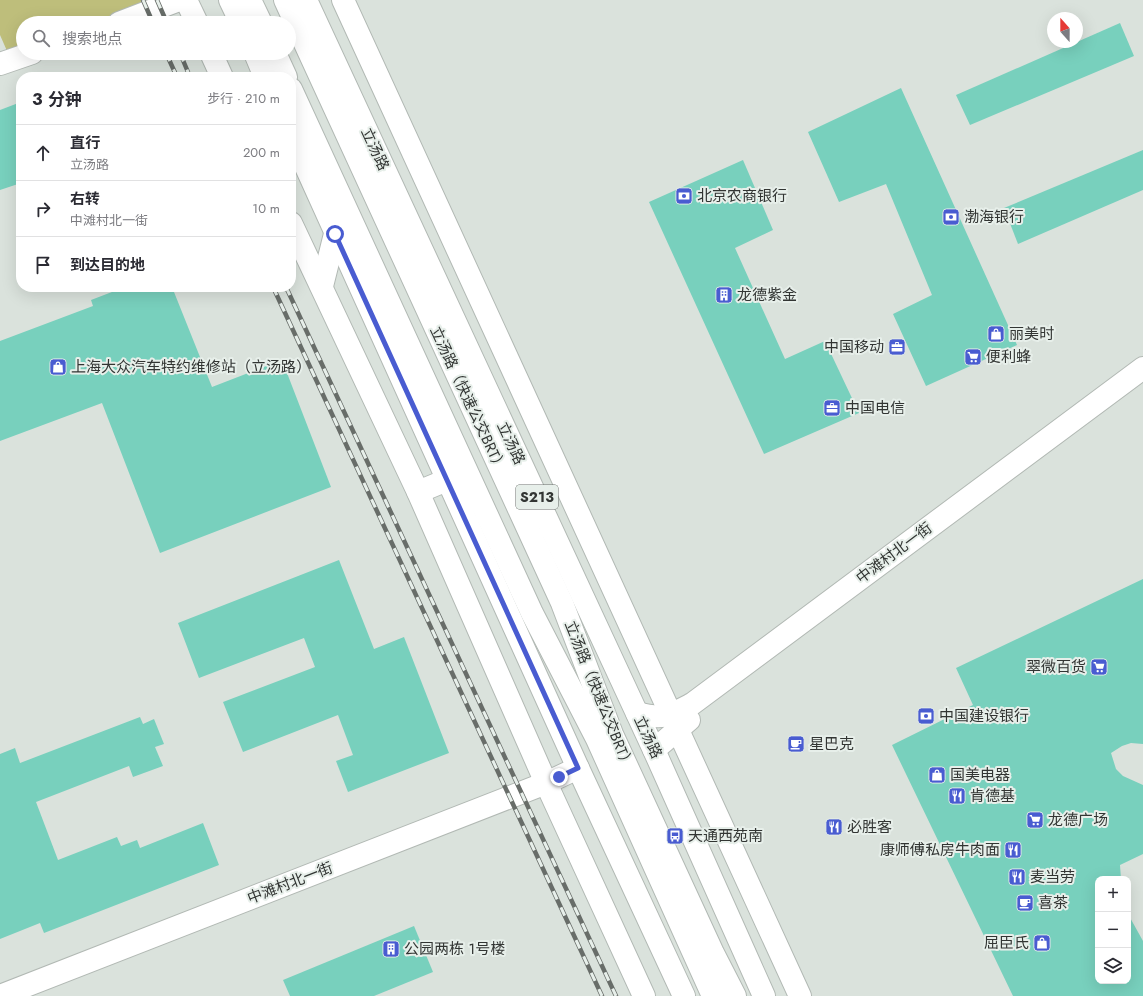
<!DOCTYPE html>
<html lang="zh">
<head>
<meta charset="utf-8">
<style>
	:root { --surface:#fff; --page:#f2f2f3; --text:#2b2b33; --muted:#7c7c81; --line:#e1e1e2 }
	body { margin:0; font-family:Jost,"Noto Sans SC",sans-serif; background:var(--page); color:var(--text) }
	.controls { position:absolute; right:12px; bottom:12px; display:grid; overflow:hidden; border-radius:8px; box-shadow:0 4px 16px #0002 }
	.controls button { width:36px; height:36px; display:grid; place-items:center; padding:0; border:0; border-bottom:1px solid var(--line); background:var(--surface); color:var(--text); font:20px sans-serif }
	.compass { position:absolute; left:1047px; top:12px; width:36px; height:36px; border-radius:50%; background:var(--surface); box-shadow:0 4px 16px #0002; rotate:339deg }
	.stop { position:absolute; width:12px; height:12px; margin:-9px; border:3px solid #495cd1; border-radius:50%; background:#fff }
	.stop.end { background:#495cd1; border-color:#fff; box-shadow:0 1px 4px #0008 }
	.list { margin:0; padding:0; list-style:none }
	h2 { display:flex; justify-content:space-between; align-items:center; height:52px; margin:0; padding:0 16px; font-size:17px }
	h2 small { font-size:13px; font-weight:400; color:var(--muted) }
	.list li { display:grid; grid-template-columns:26px 1fr auto; gap:12px; align-items:center; box-sizing:border-box; height:56px; padding:0 16px; border-top:1px solid var(--line) }
	.list b { display:block; font-size:15px; white-space:nowrap }
	.list p { margin:0; font-size:13px; white-space:nowrap; color:var(--muted) }
	.list em { font-size:13px; font-style:normal; color:var(--muted) }
	.icon { flex:none; width:22px; height:22px; fill:none; stroke:currentColor; stroke-width:2; stroke-linecap:round; stroke-linejoin:round }
	.map { position:relative; flex:none; width:1143px; height:996px; overflow:hidden }
	.search { position:absolute; background:var(--surface); box-shadow:0 4px 16px #0002; left:16px; top:16px; width:280px; height:44px; display:flex; align-items:center; gap:10px; box-sizing:border-box; padding:0 14px; border-radius:22px; color:var(--muted); font-size:15px }
	.panel { position:absolute; background:var(--surface); box-shadow:0 4px 16px #0002; left:16px; top:72px; width:280px; height:220px; border-radius:16px }
	.map>svg:first-child { display:block }
	.green { fill:#bebe7b }
	.building { fill:#78d0bd }
	.lines { fill:none; stroke-linecap:round; stroke-linejoin:round }
	.minor-casing { stroke:#b2b9b4; stroke-width:24 }
	.major-casing { stroke:#b2b9b4; stroke-width:24 }
	.minor { stroke:#fff; stroke-width:22 }
	.major { stroke:#fff; stroke-width:22 }
	.rail-casing { stroke:#686d69; stroke-width:4.5 }
	.rail { stroke:#e7efea; stroke-width:3; stroke-dasharray:9; stroke-linecap:butt }
	.route { stroke:#495cd1; stroke-width:5 }
	.labels { text-anchor:middle; dominant-baseline:central; stroke-width:4; stroke-linejoin:round; paint-order:stroke }
	.shield { fill:#e7efea; stroke:#686d6a; stroke-width:1 }
	.shield-label { font-size:14px; font-weight:bold; fill:#323533 }
	.street-label { font-size:15px; fill:#323533; stroke:#e7efea }
	.poi-label { font-size:15px; fill:#323533; stroke:#e7efea; text-anchor:start }
</style>
</head>
<body>
<div class="map">
<svg width="1143" height="996" viewBox="0 0 1143 996">
	<rect width="100%" height="100%" fill="#dae2dc"/>
	<path class="green" d="M0 0H143L149 13 119 23H23V53L11 60 0 35Z"/>
	<g class="building">
		<path d="M1120 23 1134 56 970 125 956 95Z"/>
		<path d="M901 88 1017 345 926 386 893 314 932 295 886 184 839 202 808 132Z"/>
		<path d="M21 102V183L0 190V110Z"/>
		<path d="M1143 150V190L1018 244 1004 208Z"/>
		<path d="M743 160 773 230 735 248 785 359 825 341 859 413 764 454 649 202Z"/>
		<path d="M125 287H172L212 387 282 360 331 487 160 553 102 403 0 441V341L93 306 91 300Z"/>
		<path d="M339 560 374 649 404 637 449 753 348 792 336 761 353 755 338 715 243 752 223 702 315 667 304 638 199 678 178 623Z"/>
		<path d="M1143 579V744L1131 743 1122 746 1111 753 1116 769 1123 776 1143 785V854L1120 865 1121 879H1098V981H1128V914L1143 941V996H1013L892 745 973 705 956 668Z"/>
		<path d="M140 717 143 724 154 719 164 744 155 747 163 766 133 777 129 766 36 802 58 860 117 837 121 846 137 840 140 848 203 823 219 865 44 933 40 923 0 939V754L15 748 20 763Z"/>
		<path d="M414 926 433 972 374 996H290L283 980Z"/>
	</g>
	<g class="lines">
		<g class="minor-casing">
			<g id="minor">
				<path d="M186 0 197 23"/>
				<path d="M250 0 261 23"/>
				<path d="M285 0 562 603 612 734 713 953 735 996"/>
				<path d="M343 0 800 996"/>
				<path d="M119 23 179 0"/>
				<path d="M211 53 222 77"/>
				<path d="M275 53 286 77"/>
				<path d="M0 64 32 53"/>
				<path d="M291 89 532 613 597 739 713 996"/>
				<path d="M291 223 418 492 546 783 644 996"/>
				<path d="M637 713C663 720 669 716 692 704L1143 368"/>
				<path d="M654 750 689 720"/>
				<path d="M0 996 546 783 578 768"/>
			</g>
		</g>
		<g class="major-casing">
			<g id="major">
				<path d="M230 0 241 23"/>
				<path d="M306 0 654 750 764 996"/>
				<path d="M255 53 265 77"/>
				<path d="M291 134 578 768 684 996"/>
				<path d="M322 286 335 234"/>
				<path d="M418 492 447 480"/>
			</g>
		</g>
		<use href="#minor" class="minor"/>
		<use href="#major" class="major"/>
		<g class="rail-casing">
			<g id="rail">
				<path d="M143 0 153 23"/>
				<path d="M157 0 167 23"/>
				<path d="M166 53 177 77"/>
				<path d="M180 53 190 77"/>
				<path d="M273 287 602 996"/>
				<path d="M286 287 616 996"/>
			</g>
		</g>
		<use href="#rail" class="rail"/>
	</g>
	<g class="lines">
		<path class="route" d="M335 234 578 768 559 777"/>
	</g>
	<defs>
		<g id="bank-square" transform="scale(0.9)"><rect x="-9" y="-9" width="18" height="18" rx="4" fill="#495cd1" stroke="#e7efea"/><path d="M-6-4H6V4H-6ZM0-2.3a2.3 2.3 0 1 0 0 4.6a2.3 2.3 0 1 0 0-4.6Z" fill="#fff"/></g>
		<g id="building-square" transform="scale(0.9)"><rect x="-9" y="-9" width="18" height="18" rx="4" fill="#495cd1" stroke="#e7efea"/><path d="M-4-6H4V6H1V3H-1V6H-4ZM-2.5-4.3h1.7v1.8h-1.7ZM.8-4.3h1.7v1.8H.8ZM-2.5-1h1.7V.8h-1.7ZM.8-1h1.7V.8H.8Z" fill="#fff"/></g>
		<g id="shop-square" transform="scale(0.9)"><rect x="-9" y="-9" width="18" height="18" rx="4" fill="#495cd1" stroke="#e7efea"/><path d="M-5-2.5h2.3a2.7 3.5 0 0 1 5.4 0H5L5.5 6h-11ZM-1.5-2.5h3a1.5 2.3 0 0 0-3 0Z" fill="#fff"/></g>
		<g id="office-square" transform="scale(0.9)"><rect x="-9" y="-9" width="18" height="18" rx="4" fill="#495cd1" stroke="#e7efea"/><path d="M-6-3h4V-5.5h4V-3h4V5H-6ZM-1-4.5V-3h2v-1.5ZM-6 0V1H6V0Z" fill="#fff"/></g>
		<g id="supermarket-square" transform="scale(0.9)"><rect x="-9" y="-9" width="18" height="18" rx="4" fill="#495cd1" stroke="#e7efea"/><path d="M-6-5.5h2.5l.6 2H6L4.5 2H-2.5L-4.4-4H-6ZM-1.5 3.2a1.3 1.3 0 1 0 .1 0ZM3 3.2a1.3 1.3 0 1 0 .1 0Z" fill="#fff"/></g>
		<g id="cafe-square" transform="scale(0.9)"><rect x="-9" y="-9" width="18" height="18" rx="4" fill="#495cd1" stroke="#e7efea"/><path d="M-5.5-4.5H6V0H3Q3 3.5 0 3.5H-2.5Q-5.5 3.5-5.5 0ZM3-3.2v2h1.7v-2ZM-6 4.5H4V6H-6Z" fill="#fff"/></g>
		<g id="restaurant-square" transform="scale(0.9)"><rect x="-9" y="-9" width="18" height="18" rx="4" fill="#495cd1" stroke="#e7efea"/><path d="M-5-6h1v4h1v-4h1v4h1v-4h1v5L-1.5 .5V6h-2V.5L-5-1ZM5-6V6H3V1.5H1.5Q1.5-4 5-6Z" fill="#fff"/></g>
		<g id="bus-square" transform="scale(0.9)"><rect x="-9" y="-9" width="18" height="18" rx="4" fill="#495cd1" stroke="#e7efea"/><path d="M-5-6H5V4H4V6H2V4H-2V6H-4V4H-5ZM-3.5-4V0h7V-4ZM-3.5 1.2v1.5H-2V1.2ZM2 1.2v1.5H3.5V1.2Z" fill="#fff"/></g>
	</defs>
	<g fill-rule="evenodd">
		<use href="#bank-square" x="684" y="196"/>
		<use href="#bank-square" x="951" y="217"/>
		<use href="#building-square" x="724" y="295"/>
		<use href="#shop-square" x="996" y="334"/>
		<use href="#office-square" x="897" y="347"/>
		<use href="#supermarket-square" x="973" y="357"/>
		<use href="#shop-square" x="58" y="367"/>
		<use href="#office-square" x="832" y="408"/>
		<use href="#supermarket-square" x="1099" y="667"/>
		<use href="#bank-square" x="926" y="716"/>
		<use href="#cafe-square" x="796" y="744"/>
		<use href="#shop-square" x="937" y="775"/>
		<use href="#restaurant-square" x="957" y="796"/>
		<use href="#supermarket-square" x="1035" y="820"/>
		<use href="#restaurant-square" x="834" y="827"/>
		<use href="#bus-square" x="675" y="836"/>
		<use href="#restaurant-square" x="1013" y="850"/>
		<use href="#restaurant-square" x="1017" y="877"/>
		<use href="#cafe-square" x="1025" y="903"/>
		<use href="#shop-square" x="1042" y="943"/>
		<use href="#building-square" x="391" y="949"/>
	</g>
	<g class="labels">
		<rect class="shield" x="516" y="485" width="42" height="24" rx="3"/>
		<g class="shield-label">
			<text x="537" y="497">S213</text>
		</g>
		<g class="street-label">
			<text transform="translate(375 149) rotate(65)">立汤路</text>
			<text transform="translate(468 399) rotate(65)">立汤路（快速公交BRT）</text>
			<text transform="translate(511 443) rotate(65)">立汤路</text>
			<text transform="translate(894 553) rotate(-37)">中滩村北一街</text>
			<text transform="translate(599 695) rotate(68)">立汤路（快速公交BRT）</text>
			<text transform="translate(648 737) rotate(65)">立汤路</text>
			<text transform="translate(290 883) rotate(-21)">中滩村北一街</text>
		</g>
		<g class="poi-label">
			<text x="697" y="196">北京农商银行</text>
			<text x="964" y="217">渤海银行</text>
			<text x="737" y="295">龙德紫金</text>
			<text x="1009" y="334">丽美时</text>
			<text x="884" y="347" text-anchor="end">中国移动</text>
			<text x="986" y="357">便利蜂</text>
			<text x="71" y="367">上海大众汽车特约维修站（立汤路）</text>
			<text x="845" y="408">中国电信</text>
			<text x="1086" y="667" text-anchor="end">翠微百货</text>
			<text x="939" y="716">中国建设银行</text>
			<text x="809" y="744">星巴克</text>
			<text x="950" y="775">国美电器</text>
			<text x="970" y="796">肯德基</text>
			<text x="1048" y="820">龙德广场</text>
			<text x="847" y="827">必胜客</text>
			<text x="688" y="836">天通西苑南</text>
			<text x="1000" y="850" text-anchor="end">康师傅私房牛肉面</text>
			<text x="1030" y="877">麦当劳</text>
			<text x="1038" y="903">喜茶</text>
			<text x="1029" y="943" text-anchor="end">屈臣氏</text>
			<text x="404" y="949">公园两栋 1号楼</text>
		</g>
	</g>
</svg>
<div class="controls">
<button>+</button>
<button>−</button>
<button><svg class="icon" aria-label="layers" viewBox="0 0 24 24"><path d="M12 4l9 5-9 5-9-5zM3 14l9 5 9-5"/></svg></button>
</div>
<svg class="compass" viewBox="-18 -18 36 36"><path d="M0-13l5 13h-10z" fill="#e53935"/><path d="M0 13l5-13h-10z" fill="#7c7c81"/></svg>
<div class="stop" style="left:335px;top:234px"></div>
<div class="stop end" style="left:559px;top:777px"></div>
<div class="search"><svg class="icon" aria-label="search" viewBox="0 0 24 24"><circle cx="10" cy="10" r="6"/><path d="M15 15l6 6"/></svg>搜索地点</div>
<section class="panel">
<h2>3 分钟<small>步行 · 210 m</small></h2>
<ul class="list">
<li><svg class="icon" aria-label="ahead" viewBox="0 0 24 24"><path d="M12 20V5M6 11l6-6 6 6"/></svg><div><b>直行</b><p>立汤路</p></div><em>200 m</em></li>
<li><svg class="icon" aria-label="right" viewBox="0 0 24 24"><path d="M7 20v-9h11M14 6l5 5-5 5"/></svg><div><b>右转</b><p>中滩村北一街</p></div><em>10 m</em></li>
<li><svg class="icon" aria-label="arrive" viewBox="0 0 24 24"><path d="M6 21V4h12l-3 4 3 4H6"/></svg><div><b>到达目的地</b></div></li>
</ul>
</section>
</div>
</body>
</html>
